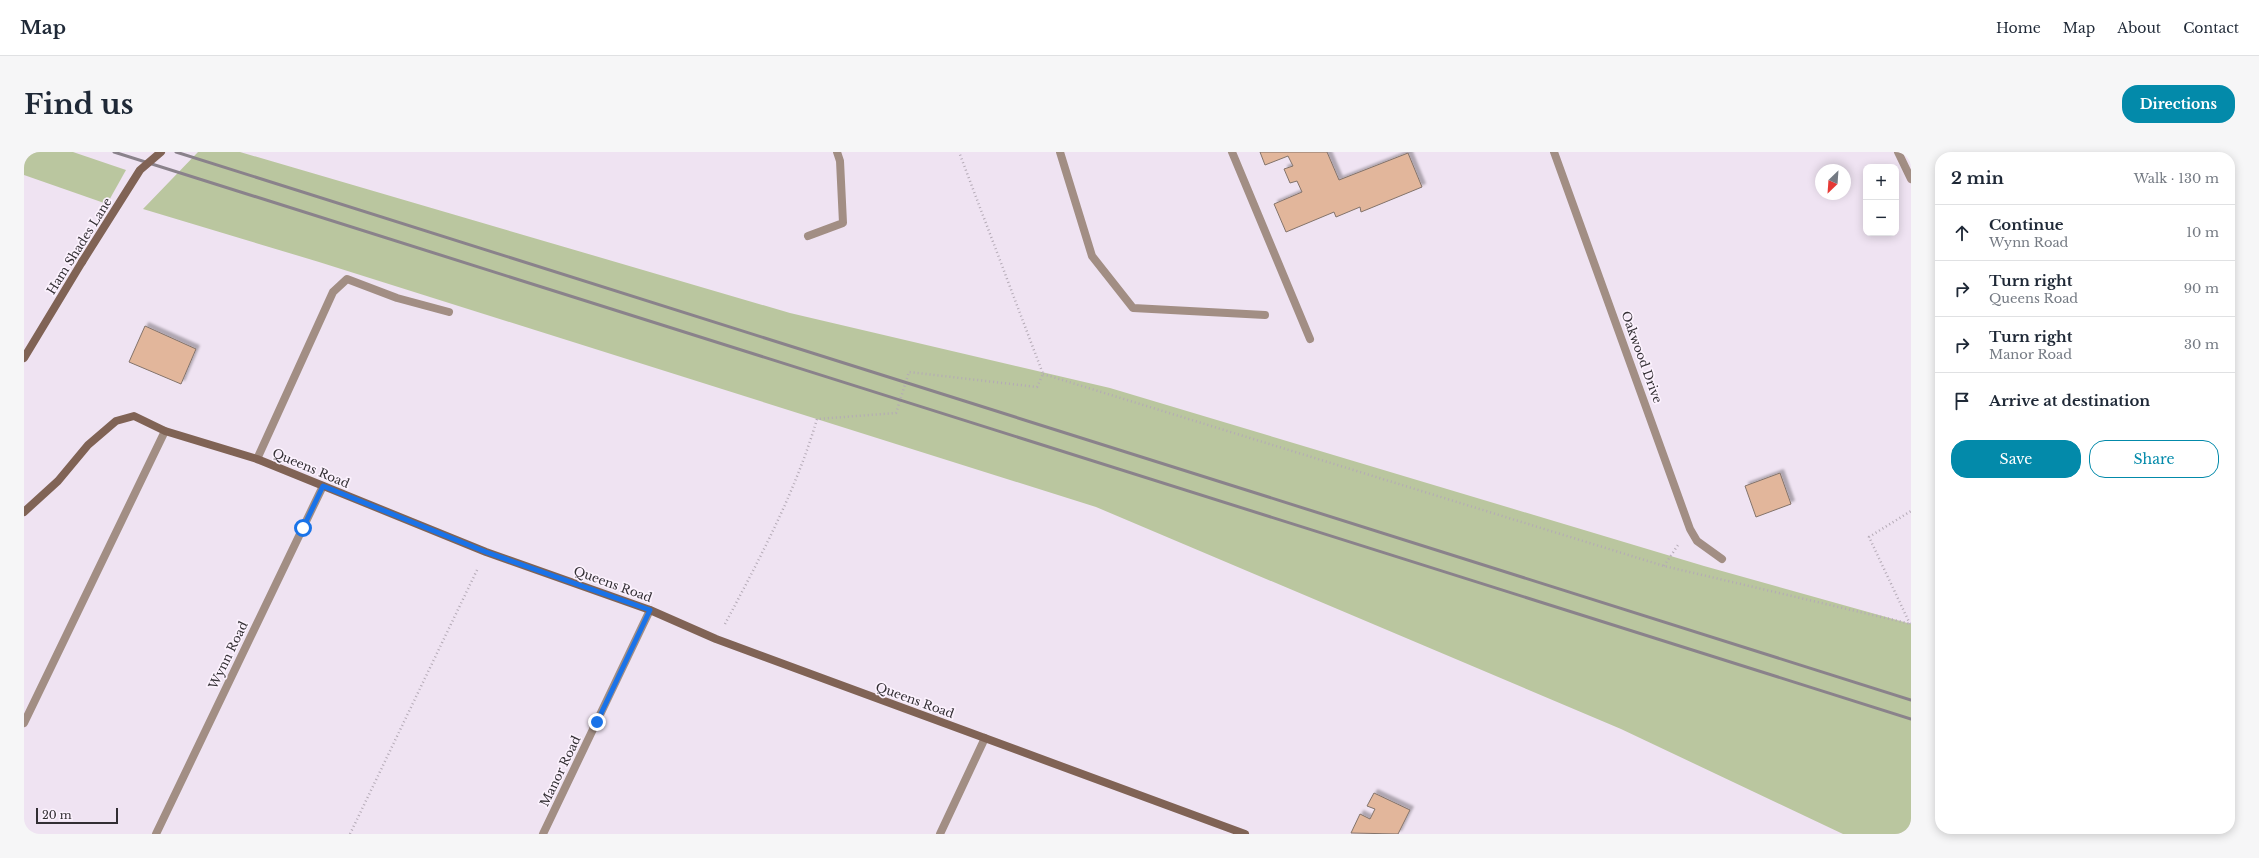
<!DOCTYPE html>
<html lang="en">
<head>
<meta charset="utf-8">
<style>
	:root { --surface:#fff; --page:#f6f6f7; --text:#1f2937; --muted:#747a83; --line:#e0e1e3; --accent:#038aaa }
	body { margin:0; font-family:"Libre Baskerville",serif; background:var(--page); color:var(--text) }
	.controls { position:absolute; right:12px; top:12px; display:grid; overflow:hidden; border-radius:8px; box-shadow:0 2px 10px #0003 }
	.controls button { width:36px; height:36px; display:grid; place-items:center; padding:0; border:0; border-bottom:1px solid var(--line); background:var(--surface); color:var(--text); font:20px sans-serif }
	.compass { position:absolute; left:1791px; top:12px; width:36px; height:36px; border-radius:50%; background:var(--surface); box-shadow:0 2px 10px #0003; rotate:205deg }
	.scale { position:absolute; left:12px; bottom:10px; width:82px; box-sizing:border-box; padding-left:4px; border:2px solid #322e33; border-top:0; font-size:11px; line-height:14px; white-space:nowrap; color:#322e33; -webkit-text-stroke:3px #fbf1fd; paint-order:stroke }
	.stop { position:absolute; width:12px; height:12px; margin:-9px; border:3px solid #1a73e8; border-radius:50%; background:#fff }
	.stop.end { background:#1a73e8; border-color:#fff; box-shadow:0 1px 4px #0008 }
	.list { margin:0; padding:0; list-style:none }
	h2 { display:flex; justify-content:space-between; align-items:center; height:52px; margin:0; padding:0 16px; font-size:17px }
	h2 small { font-size:13px; font-weight:400; color:var(--muted) }
	.list li { display:grid; grid-template-columns:26px 1fr auto; gap:12px; align-items:center; box-sizing:border-box; height:56px; padding:0 16px; border-top:1px solid var(--line) }
	.list b { display:block; font-size:15px; white-space:nowrap }
	.list p { margin:0; font-size:13px; white-space:nowrap; color:var(--muted) }
	.list em { font-size:13px; font-style:normal; color:var(--muted) }
	.actions { display:flex; gap:8px; padding:12px 16px }
	.actions a { flex:1; padding:9px 0; border:1px solid var(--accent); border-radius:16px; text-align:center; font-size:14px; color:var(--accent) }
	.actions .main { background:var(--accent); color:#fff }
	.icon { flex:none; width:22px; height:22px; fill:none; stroke:currentColor; stroke-width:2; stroke-linecap:round; stroke-linejoin:round }
	.map { position:relative; flex:none; width:1887px; height:682px; overflow:hidden; border-radius:16px }
	header { display:flex; align-items:center; gap:24px; box-sizing:border-box; height:56px; padding:0 20px; background:var(--surface); border-bottom:1px solid var(--line) }
	header strong { font-size:19px }
	nav { display:flex; gap:22px; margin-inline-start:auto; font-size:14px }
	.intro { display:flex; align-items:center; justify-content:space-between; box-sizing:border-box; height:96px; padding:0 24px }
	h1 { margin:0; font-size:28px }
	.button { padding:10px 18px; border-radius:16px; background:var(--accent); color:#fff; font-size:14px; font-weight:700 }
	main { display:flex; gap:24px; padding:0 24px }
	aside { flex:1; background:var(--surface); border-radius:16px; box-shadow:0 2px 10px #0003 }
	.map>svg:first-child { display:block }
	.green { fill:#bac69f }
	.building { fill:#e2b69b; stroke:#83736a; filter:url(#shadow) }
	.lines { fill:none; stroke-linecap:round; stroke-linejoin:round }
	.path { stroke:#b4aab6; stroke-width:2.5; stroke-dasharray:1 3; stroke-linecap:butt }
	.lane { stroke:#a28e84; stroke-width:8 }
	.street { stroke:#a28e84; stroke-width:8 }
	.secondary { stroke:#806355; stroke-width:8 }
	.rail { stroke:#8a828b; stroke-width:3 }
	.secondary-bridge { stroke:#806355; stroke-width:8 }
	.route { stroke:#1a73e8; stroke-width:5 }
	.labels { text-anchor:middle; dominant-baseline:central; stroke-width:3.5; stroke-linejoin:round; paint-order:stroke }
	.street-label { font-size:12px; fill:#322e33; stroke:#fbf1fd }
</style>
</head>
<body>
<header>
<strong>Map</strong>
<nav><a>Home</a><a>Map</a><a>About</a><a>Contact</a></nav>
</header>
<div class="intro"><h1>Find us</h1><a class="button">Directions</a></div>
<main>
<div class="map">
<svg width="1887" height="682" viewBox="0 0 1887 682">
	<defs>
		<filter id="shadow"><feDropShadow dx="3.5" dy="-3.5" stdDeviation="1" flood-color="#0004"/></filter>
	</defs>
	<rect width="100%" height="100%" fill="#efe3f2"/>
	<g class="green">
		<path d="M0 0H49L102 18 83 52 0 23Z"/>
		<path d="M174 0H216L766 161 1086 236 1680 414 1887 472V682H1819L1597 577 1072 355 295 110 119 57Z"/>
	</g>
	<g class="building">
		<path d="M1236 0H1303L1315 28 1384 1 1398 35 1337 60 1336 55 1312 65 1310 60 1262 80 1250 52 1278 40 1273 29 1266 31 1260 17 1269 14 1264 4 1241 13Z"/>
		<path d="M121 174 172 197 157 232 105 210Z"/>
		<path d="M1756 321 1767 352 1732 365 1721 334Z"/>
		<path d="M1350 641 1386 658 1374 682 1327 681 1336 662 1346 667 1351 657 1343 654Z"/>
	</g>
	<g class="lines">
		<g class="path">
			<path d="M1019 222 1640 414 1887 472"/>
			<path d="M1640 414 1654 393"/>
			<path d="M701 472C736 406 772 339 793 267L872 261 885 220 1013 235 1019 222 935 0"/>
			<path d="M1886 472 1845 385 1887 359"/>
			<path d="M326 682 454 416"/>
		</g>
		<g class="lane">
			<path d="M1036 0 1068 104 1109 156 1241 163"/>
			<path d="M1208 0 1286 187"/>
			<path d="M233 307 309 140 323 127 373 146 425 160"/>
			<path d="M0 571 141 279"/>
		</g>
		<g class="street">
			<path d="M1530 0 1666 377 1673 389 1698 407"/>
			<path d="M1874 0 1887 27"/>
			<path d="M784 84 819 71 816 9 813 0"/>
			<path d="M132 682 299 334"/>
			<path d="M519 682 626 458"/>
			<path d="M916 682 961 586"/>
		</g>
		<g class="secondary">
			<path d="M0 206 58 110"/>
			<path d="M0 360 34 329 64 293 92 269 110 264 141 279 233 307 462 400 626 458 692 487 1221 682"/>
		</g>
		<g class="rail">
			<path d="M90 0 1887 567"/>
			<path d="M152 0 1887 548"/>
		</g>
		<path class="secondary-bridge" d="M58 110 116 18 137 0"/>
	</g>
	<g class="lines">
		<path class="route" d="M279 376 299 334 462 400 626 458 573 570"/>
	</g>
	<g class="labels">
		<g class="street-label">
			<text transform="translate(55 94) rotate(-58)">Ham Shades Lane</text>
			<text transform="translate(1618 205) rotate(70)">Oakwood Drive</text>
			<text transform="translate(287 316) rotate(23)">Queens Road</text>
			<text transform="translate(589 432) rotate(20)">Queens Road</text>
			<text transform="translate(204 503) rotate(-64)">Wynn Road</text>
			<text transform="translate(891 548) rotate(20)">Queens Road</text>
			<text transform="translate(536 619) rotate(-64)">Manor Road</text>
		</g>
	</g>
</svg>
<div class="controls">
<button>+</button>
<button>−</button>
</div>
<svg class="compass" viewBox="-18 -18 36 36"><path d="M0-13l5 13h-10z" fill="#e53935"/><path d="M0 13l5-13h-10z" fill="#747a83"/></svg>
<div class="scale">20 m</div>
<div class="stop" style="left:279px;top:376px"></div>
<div class="stop end" style="left:573px;top:570px"></div>
</div>
<aside>
<h2>2 min<small>Walk · 130 m</small></h2>
<ul class="list">
<li><svg class="icon" aria-label="ahead" viewBox="0 0 24 24"><path d="M12 20V5M6 11l6-6 6 6"/></svg><div><b>Continue</b><p>Wynn Road</p></div><em>10 m</em></li>
<li><svg class="icon" aria-label="right" viewBox="0 0 24 24"><path d="M7 20v-9h11M14 6l5 5-5 5"/></svg><div><b>Turn right</b><p>Queens Road</p></div><em>90 m</em></li>
<li><svg class="icon" aria-label="right" viewBox="0 0 24 24"><path d="M7 20v-9h11M14 6l5 5-5 5"/></svg><div><b>Turn right</b><p>Manor Road</p></div><em>30 m</em></li>
<li><svg class="icon" aria-label="arrive" viewBox="0 0 24 24"><path d="M6 21V4h12l-3 4 3 4H6"/></svg><div><b>Arrive at destination</b></div></li>
</ul>
<div class="actions"><a class="main">Save</a><a>Share</a></div>
</aside>
</main>
</body>
</html>
